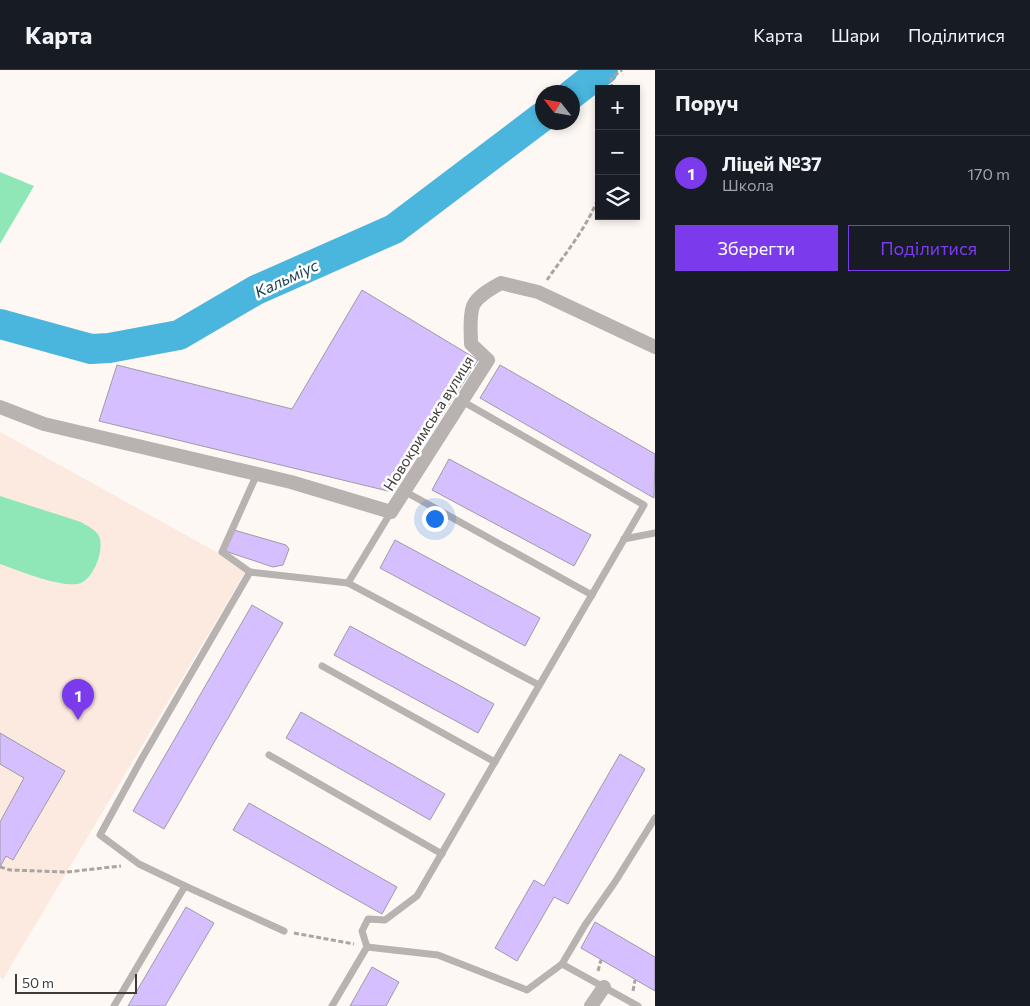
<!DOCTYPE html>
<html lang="uk">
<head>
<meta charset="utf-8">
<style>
	:root { --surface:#171b24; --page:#242831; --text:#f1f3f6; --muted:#9ea1a6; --line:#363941; --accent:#7c3aed }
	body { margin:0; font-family:Commissioner,sans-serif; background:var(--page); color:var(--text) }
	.controls { position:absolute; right:15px; top:15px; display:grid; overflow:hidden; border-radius:0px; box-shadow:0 2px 8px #0003 }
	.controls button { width:45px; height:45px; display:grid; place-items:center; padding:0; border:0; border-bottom:1px solid var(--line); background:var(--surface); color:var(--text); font:25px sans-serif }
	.compass { position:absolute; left:535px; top:15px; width:45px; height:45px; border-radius:50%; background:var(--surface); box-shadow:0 2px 8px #0003; rotate:301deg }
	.scale { position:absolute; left:15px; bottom:12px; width:122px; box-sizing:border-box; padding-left:5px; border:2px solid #403b39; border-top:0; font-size:14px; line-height:18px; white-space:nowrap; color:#403b39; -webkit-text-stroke:4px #fff; paint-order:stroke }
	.you { position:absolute; left:434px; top:448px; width:18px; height:18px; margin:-12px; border:4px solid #fff; border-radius:50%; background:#1a73e8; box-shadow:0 0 0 8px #1a73e833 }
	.badge { display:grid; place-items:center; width:32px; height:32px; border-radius:50%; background:var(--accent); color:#fff; font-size:16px; font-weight:700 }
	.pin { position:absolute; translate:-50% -41px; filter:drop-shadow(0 1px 2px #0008) }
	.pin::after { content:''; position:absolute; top:26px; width:18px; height:15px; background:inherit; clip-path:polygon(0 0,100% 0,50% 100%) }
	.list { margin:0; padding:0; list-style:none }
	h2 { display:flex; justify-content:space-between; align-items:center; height:65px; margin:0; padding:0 20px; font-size:21px }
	h2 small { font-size:16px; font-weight:400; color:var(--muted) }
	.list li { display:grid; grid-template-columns:32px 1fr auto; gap:15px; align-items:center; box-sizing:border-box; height:75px; padding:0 20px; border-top:1px solid var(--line) }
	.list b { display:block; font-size:19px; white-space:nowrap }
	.list p { margin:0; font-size:16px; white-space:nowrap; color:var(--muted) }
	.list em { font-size:16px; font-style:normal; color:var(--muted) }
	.actions { display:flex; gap:10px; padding:15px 20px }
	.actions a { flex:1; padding:11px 0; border:1px solid var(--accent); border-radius:0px; text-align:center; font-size:18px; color:var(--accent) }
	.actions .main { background:var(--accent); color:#fff }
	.icon { flex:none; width:28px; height:28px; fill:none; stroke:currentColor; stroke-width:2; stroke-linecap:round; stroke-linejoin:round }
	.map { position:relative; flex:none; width:655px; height:936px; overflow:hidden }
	header { display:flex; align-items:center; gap:30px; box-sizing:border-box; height:70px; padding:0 25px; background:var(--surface); border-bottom:1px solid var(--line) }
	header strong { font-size:24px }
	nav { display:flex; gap:28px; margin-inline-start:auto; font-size:18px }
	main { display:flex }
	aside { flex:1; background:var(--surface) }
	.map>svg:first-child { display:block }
	.built { fill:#fce9e0 }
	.green { fill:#8fe7b7 }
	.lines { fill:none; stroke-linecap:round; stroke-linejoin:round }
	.river { stroke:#4ab6dd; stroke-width:30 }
	.building { fill:#d5bffe; stroke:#9e9ba5 }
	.path { stroke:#aba5a2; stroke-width:3; stroke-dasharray:5 2.5; stroke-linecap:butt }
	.service { stroke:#b8b2b1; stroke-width:7 }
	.minor { stroke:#b8b2b1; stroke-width:14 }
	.labels { text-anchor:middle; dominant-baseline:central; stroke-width:5; stroke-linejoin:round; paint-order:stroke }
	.street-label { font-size:15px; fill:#403b39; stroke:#fff }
	.water-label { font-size:16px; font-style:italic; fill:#164455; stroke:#fff }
</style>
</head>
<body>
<header>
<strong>Карта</strong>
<nav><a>Карта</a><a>Шари</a><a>Поділитися</a></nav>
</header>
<main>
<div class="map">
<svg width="655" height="936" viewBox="0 0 655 936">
	<rect width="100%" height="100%" fill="#fef8f4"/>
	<path class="built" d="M0 362 247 499 3 909 0 907Z"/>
	<g class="green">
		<path d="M0 102 34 116 0 174Z"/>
		<path d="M0 426 81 452C87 456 95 459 99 466 105 480 93 511 78 514 58 517 20 501 0 494Z"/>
	</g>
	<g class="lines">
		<g class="river">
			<path d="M572 24 603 0"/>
			<path d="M0 254 91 279 109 278 179 265 256 220 394 159 542 47"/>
		</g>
	</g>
	<g class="building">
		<path d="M362 220 478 290 392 422 99 351 117 295 292 339Z"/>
		<path d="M500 295 655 384 654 428 480 328Z"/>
		<path d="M449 389 591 465 574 496 432 420Z"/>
		<path d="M234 460 286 475 289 479 283 495 273 497 225 481Z"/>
		<path d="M395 470 540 548 525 576 380 498Z"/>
		<path d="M252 535 283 553 164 759 133 741Z"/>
		<path d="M350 556 494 634 478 663 334 585Z"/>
		<path d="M301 642 445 724 430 750 286 668Z"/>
		<path d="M0 663 65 701 13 790 6 786 0 797V752L24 708 0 694Z"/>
		<path d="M620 684 645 699 568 834 554 827 517 891 495 878 534 810 544 816Z"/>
		<path d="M249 733 397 817 382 844 233 760Z"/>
		<path d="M186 837 214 853 165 936H128Z"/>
		<path d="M595 852 655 887V921L581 878Z"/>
		<path d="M372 897 399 912 386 936H350Z"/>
	</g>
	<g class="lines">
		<g class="path">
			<path d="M612 19 611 8 622 0"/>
			<path d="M547 210C565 184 588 156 599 126"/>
			<path d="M0 797 10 800 67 802 121 796"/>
			<path d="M294 863 354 874"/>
			<path d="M598 901 601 890"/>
			<path d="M633 921 635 910"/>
		</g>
		<g class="service">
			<path d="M404 421 592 525"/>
			<path d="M391 442 348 513 539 615"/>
			<path d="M624 469 655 463"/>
			<path d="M250 502 222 482 257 404"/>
			<path d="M322 596 495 692"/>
			<path d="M269 685 442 784"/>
			<path d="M284 861 185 816 139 794 100 765 141 690 250 502 348 513"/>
			<path d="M367 877 362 861 368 849 385 850 417 826 644 435 462 331"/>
			<path d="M114 936 185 816"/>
			<path d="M332 936 367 877 438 885 527 920 562 894"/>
			<path d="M638 936 562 894 585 855 615 812 655 748"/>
		</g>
		<g class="minor">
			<path d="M0 337 44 354 291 412 391 442 488 290 471 274C471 262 469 248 473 236 477 226 492 218 501 213L538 222 655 277"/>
			<path d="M591 936 604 917"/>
		</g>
	</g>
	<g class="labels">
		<g class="street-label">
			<text transform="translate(428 353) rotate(-58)">Новокримська вулиця</text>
		</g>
		<g class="water-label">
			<text transform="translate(286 208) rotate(-25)">Кальміус</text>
		</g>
	</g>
</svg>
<div class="controls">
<button>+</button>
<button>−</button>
<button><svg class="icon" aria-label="layers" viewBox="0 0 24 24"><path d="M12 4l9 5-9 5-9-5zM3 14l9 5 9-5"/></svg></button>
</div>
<svg class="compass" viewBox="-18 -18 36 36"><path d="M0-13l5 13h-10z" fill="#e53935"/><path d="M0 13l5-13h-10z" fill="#9ea1a6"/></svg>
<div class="scale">50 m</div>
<div class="you"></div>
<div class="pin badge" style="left:78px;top:650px">1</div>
</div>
<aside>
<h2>Поруч<small></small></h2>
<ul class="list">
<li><span class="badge">1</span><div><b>Ліцей №37</b><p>Школа</p></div><em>170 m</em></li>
</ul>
<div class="actions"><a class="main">Зберегти</a><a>Поділитися</a></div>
</aside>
</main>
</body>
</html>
